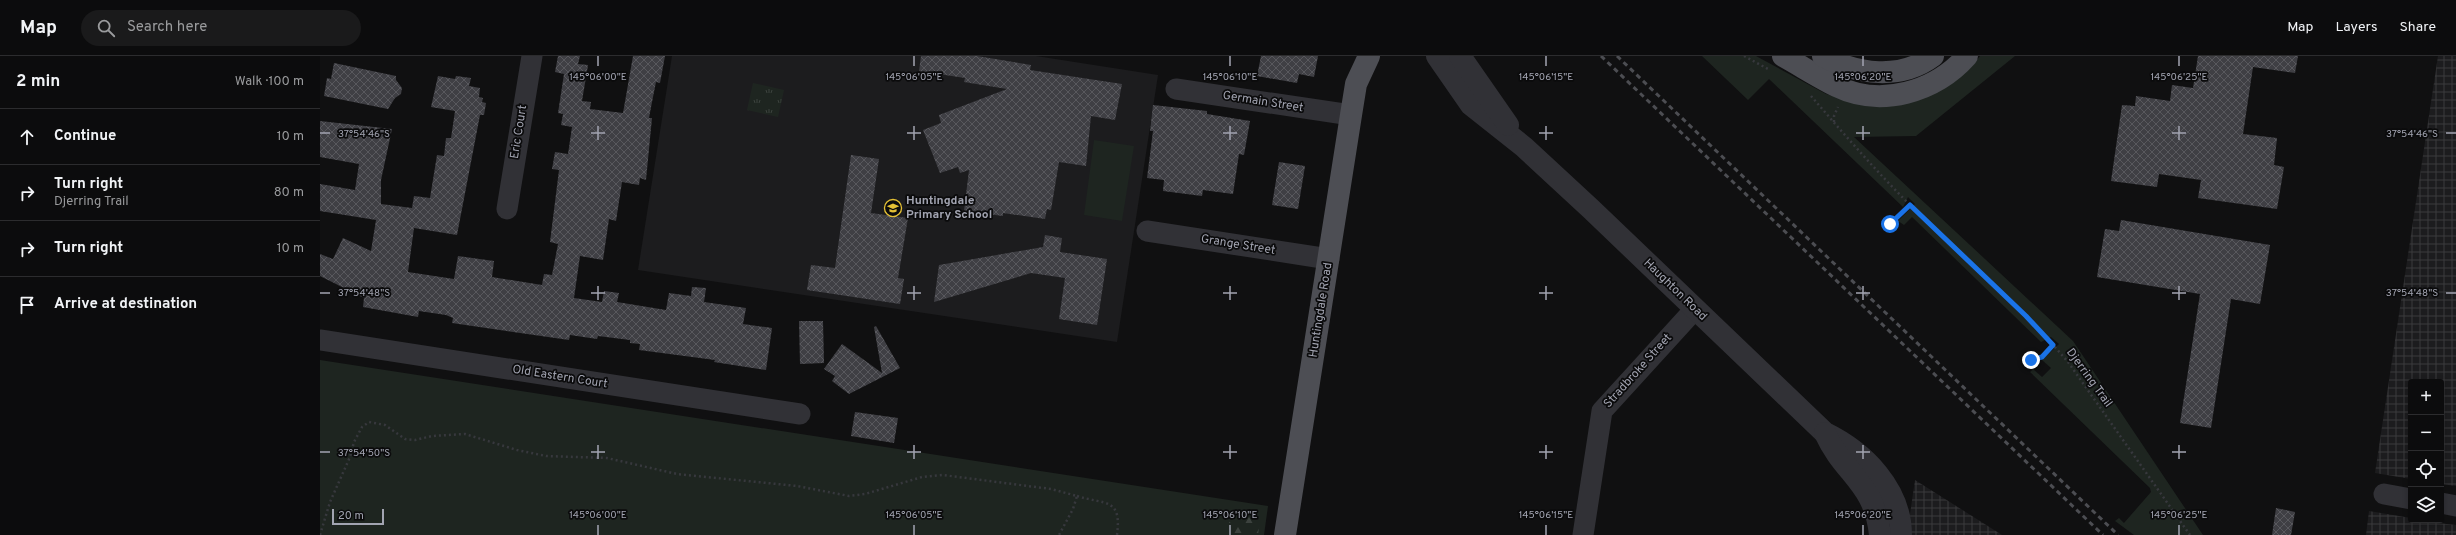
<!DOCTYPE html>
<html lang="en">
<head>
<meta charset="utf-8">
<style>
	:root { --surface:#0c0c0d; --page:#1a1a1b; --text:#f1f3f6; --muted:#9a9b9d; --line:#2c2c2e }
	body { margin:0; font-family:Overpass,sans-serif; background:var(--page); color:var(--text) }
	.controls { position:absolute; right:12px; bottom:12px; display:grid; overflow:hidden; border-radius:4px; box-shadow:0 2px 6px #0003 }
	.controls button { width:36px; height:36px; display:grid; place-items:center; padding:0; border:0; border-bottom:1px solid var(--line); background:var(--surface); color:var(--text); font:20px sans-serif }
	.scale { position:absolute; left:12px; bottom:10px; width:52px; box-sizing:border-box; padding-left:4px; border:2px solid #a2a4b1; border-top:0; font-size:11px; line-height:14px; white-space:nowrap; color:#a2a4b1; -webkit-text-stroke:3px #0b0b0c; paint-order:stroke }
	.stop { position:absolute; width:12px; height:12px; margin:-9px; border:3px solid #1a73e8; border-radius:50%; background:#fff }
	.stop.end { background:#1a73e8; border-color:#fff; box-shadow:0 1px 4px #0008 }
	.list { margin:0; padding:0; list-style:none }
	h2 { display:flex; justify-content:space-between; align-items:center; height:52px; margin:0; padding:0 16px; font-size:17px }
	h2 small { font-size:13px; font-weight:400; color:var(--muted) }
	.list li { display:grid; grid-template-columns:26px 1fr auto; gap:12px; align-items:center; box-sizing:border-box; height:56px; padding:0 16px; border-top:1px solid var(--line) }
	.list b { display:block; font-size:15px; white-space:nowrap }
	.list p { margin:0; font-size:13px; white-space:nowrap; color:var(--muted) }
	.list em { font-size:13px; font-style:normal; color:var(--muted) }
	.icon { flex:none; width:22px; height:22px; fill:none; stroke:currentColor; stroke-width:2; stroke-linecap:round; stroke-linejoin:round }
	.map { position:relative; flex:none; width:2136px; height:479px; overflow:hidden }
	header { display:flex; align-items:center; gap:24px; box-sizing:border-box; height:56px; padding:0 20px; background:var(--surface); border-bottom:1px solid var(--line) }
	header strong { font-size:19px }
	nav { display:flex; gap:22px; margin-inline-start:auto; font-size:14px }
	.search { width:280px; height:36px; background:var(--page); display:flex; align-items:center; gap:10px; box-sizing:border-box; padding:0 14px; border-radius:22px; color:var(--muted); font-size:15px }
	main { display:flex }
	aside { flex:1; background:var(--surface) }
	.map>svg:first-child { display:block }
	.built { fill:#1c1c1e }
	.industrial { fill:url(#industrial-grid) }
	.grass { fill:#1e2520 }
	.forest { fill:url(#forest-firs) }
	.park { fill:url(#park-tufts) }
	.building { fill:url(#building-cross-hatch) }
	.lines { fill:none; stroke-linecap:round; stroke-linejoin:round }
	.path { stroke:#37383d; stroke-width:2.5; stroke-dasharray:2 3; stroke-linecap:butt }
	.minor { stroke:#313136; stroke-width:21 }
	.tertiary { stroke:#313136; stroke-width:22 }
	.primary { stroke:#4d4e54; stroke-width:22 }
	.rail { stroke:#4c4d52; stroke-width:3; stroke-dasharray:5 4; stroke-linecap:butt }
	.route { stroke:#1a73e8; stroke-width:5 }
	.ticks { fill:none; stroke:#a2a4b1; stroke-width:1.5 }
	.labels { text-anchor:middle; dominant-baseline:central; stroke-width:3.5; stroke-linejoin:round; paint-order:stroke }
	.street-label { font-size:12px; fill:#a2a4b1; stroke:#0b0b0c }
	.poi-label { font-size:12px; font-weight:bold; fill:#a2a4b1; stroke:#0b0b0c; text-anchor:start }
	.ticks-label { font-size:10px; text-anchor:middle; fill:#a2a4b1; stroke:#0b0b0c; stroke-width:3.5; stroke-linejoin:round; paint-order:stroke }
</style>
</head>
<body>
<header>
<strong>Map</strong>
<div class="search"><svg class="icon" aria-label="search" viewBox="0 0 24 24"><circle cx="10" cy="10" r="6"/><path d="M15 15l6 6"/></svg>Search here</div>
<nav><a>Map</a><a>Layers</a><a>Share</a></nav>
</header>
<main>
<aside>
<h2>2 min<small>Walk · 100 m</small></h2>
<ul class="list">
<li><svg class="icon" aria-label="ahead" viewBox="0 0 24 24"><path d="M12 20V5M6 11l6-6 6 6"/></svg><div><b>Continue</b></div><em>10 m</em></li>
<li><svg class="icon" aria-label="right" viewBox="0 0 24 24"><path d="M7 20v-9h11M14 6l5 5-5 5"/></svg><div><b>Turn right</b><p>Djerring Trail</p></div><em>80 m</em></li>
<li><svg class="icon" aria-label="right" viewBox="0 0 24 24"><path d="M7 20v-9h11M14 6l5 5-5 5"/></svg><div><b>Turn right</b></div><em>10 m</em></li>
<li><svg class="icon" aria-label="arrive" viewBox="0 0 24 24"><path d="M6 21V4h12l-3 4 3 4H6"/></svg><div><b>Arrive at destination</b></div></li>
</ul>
</aside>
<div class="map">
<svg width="2136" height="479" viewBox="0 0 2136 479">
	<defs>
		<pattern id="industrial-grid" width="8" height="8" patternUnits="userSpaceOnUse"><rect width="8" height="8" fill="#1c1c1e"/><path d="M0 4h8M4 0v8" fill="none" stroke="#3a3a3c"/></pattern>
		<pattern id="forest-firs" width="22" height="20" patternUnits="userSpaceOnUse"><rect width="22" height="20" fill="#1e2520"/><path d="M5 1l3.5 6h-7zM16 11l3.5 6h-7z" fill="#3c423e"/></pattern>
		<pattern id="park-tufts" width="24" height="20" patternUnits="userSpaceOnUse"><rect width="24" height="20" fill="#1e2520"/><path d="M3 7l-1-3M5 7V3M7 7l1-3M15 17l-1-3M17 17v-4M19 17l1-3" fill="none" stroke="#3c423e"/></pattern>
		<pattern id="building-cross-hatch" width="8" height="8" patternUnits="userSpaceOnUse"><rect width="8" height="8" fill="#3f3f44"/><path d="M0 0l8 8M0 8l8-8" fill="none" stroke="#58585d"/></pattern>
	</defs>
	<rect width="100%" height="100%" fill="#101011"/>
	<path class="built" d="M352 0H716L838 19 797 286 318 214Z"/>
	<g class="industrial">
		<path d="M2118 0H2136V430L2121 428V326H2091V423L2055 417Z"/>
		<path d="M1595 424 1682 479H1587Z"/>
		<path d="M2049 455 2091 462V464L2136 469V479H2046Z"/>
	</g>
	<g class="grass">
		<path d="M1382 0H1436L1506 38 1539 47 1656 5 1660 0H1695L1596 80 1534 81 1753 285 1883 479H1814L1795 465 1799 462 1804 467 1831 436 1830 432 1710 316 1713 313 1722 321 1731 312 1722 304 1739 288 1731 281 1721 286 1592 161 1584 169 1578 165 1595 148 1588 141 1583 151 1449 23 1428 44Z"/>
		<path d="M774 84 814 90 802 165 764 159Z"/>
		<path d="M0 304 948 450 944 479H0Z"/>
	</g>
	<path class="forest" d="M933 455 941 458 938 479H904L903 474 917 457Z"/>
	<path class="park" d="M433 27 464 34 458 61 427 54Z"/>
	<g class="building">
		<path d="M238 0H260L258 8 268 9 262 45 271 46 270 53 303 57 313 0H345L340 27 336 26 332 46 329 62H332L326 124 320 122 319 129 302 126 296 165 289 163 283 204 260 200 254 242 282 246 284 235 299 237 297 246 346 254 349 237 371 240 372 231 386 232 384 246 426 252 423 268 452 272 446 314 394 306 395 304 319 294 320 288 310 287V284L278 280 277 283 250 279 249 284 132 267 133 262 126 259 99 255 98 261 43 251 44 242 0 220V198L13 203 23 182 51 195 56 164 0 155V128L35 134 39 108 0 101V65L72 73 61 124V148L92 152 94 140 110 142 117 99 124 100 126 82H131L135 55 111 51 118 20 135 23 136 20 151 22 149 30 160 32 159 41 163 42 162 46 166 47 164 59H160L137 179 94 172 88 216 134 223 138 200 174 205 172 221 222 229 224 218 232 219 238 188 230 186 239 114 232 113 235 96 248 98 252 71 241 69 243 58 238 57 244 18 235 16Z"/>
		<path d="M601 0H657L711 9 710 14 802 28 795 64 771 60 766 110 739 106 731 154 727 153 725 163 683 157V160L644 155 649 114 640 117 638 111 620 117 603 74 621 67 619 59 687 33 644 26 645 22 599 15Z"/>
		<path d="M941 0H998L994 21 979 18 977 27 937 20Z"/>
		<path d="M1878 0H1978L1975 17 1933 11 1923 78 1957 82 1954 109 1964 111 1957 153 1878 142 1881 124 1839 118 1837 131 1791 125 1802 49 1815 50 1816 40 1850 45 1852 29 1873 32Z"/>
		<path d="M14 7 76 20V24L82 32 81 38 75 42 68 53 4 40 7 22 11 23Z"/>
		<path d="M833 49 887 55V58L930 65 924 99 919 98 913 138 883 134 882 140 843 135 844 124 827 122 833 75H830Z"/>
		<path d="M531 99 559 103 551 157 588 162 578 222 584 223 580 248 487 234 491 209 515 212Z"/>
		<path d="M959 106 985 110 978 153 952 149Z"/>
		<path d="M1801 164 1950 189 1940 248 1911 243 1891 372 1860 367 1880 238 1777 221 1785 173 1799 175Z"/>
		<path d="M725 179 742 182 740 196 787 203 777 269 739 263 745 222 711 217 614 246 619 209 723 191Z"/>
		<path d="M479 265H503L504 307 480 308Z"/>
		<path d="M556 270 580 312 529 338 512 325 515 320 504 313 522 288 562 317 554 271Z"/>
		<path d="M535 356 578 362 574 387 531 380Z"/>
		<path d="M1956 452 1975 456 1971 479H1952Z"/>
	</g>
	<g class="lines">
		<g class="path">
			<path d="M1424 0 1448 13"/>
			<path d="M1491 40C1523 77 1556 115 1591 150 1643 202 1700 250 1748 306L1870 479"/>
			<path d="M1514 66V60L1518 51"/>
			<path d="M1570 168 1590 149"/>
			<path d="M1711 304 1722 301 1733 289"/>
			<path d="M757 440C785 449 802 441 797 479"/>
			<path d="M0 479 10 446 30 401 34 386 42 371 49 366 65 369 85 383 95 384 112 380 145 378 197 394 226 400 287 402 357 418 477 430 529 440 545 438 602 421 623 419 731 433 757 440 753 453 739 479"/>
		</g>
		<g class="minor">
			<path d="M856 33 1031 59"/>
			<path d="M187 153 212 0"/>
			<path d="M827 175 1009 203"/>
			<path d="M0 284 480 358"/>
			<path d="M2064 438 2091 443"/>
			<path d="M2121 447 2136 450"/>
			<path d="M1263 479 1282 355 1375 253"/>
		</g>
		<g class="tertiary">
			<path d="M1117 0 1151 49 1204 91 1271 153 1505 377C1544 396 1581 433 1581 479"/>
			<path d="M1140 0 1188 69"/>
			<path d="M1505 377C1524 419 1555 427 1560 479"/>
		</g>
		<g class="primary">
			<path d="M1463 0C1481 10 1498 21 1516 30 1561 52 1615 36 1647 0"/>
			<path d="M1503 0C1537 19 1581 24 1613 0"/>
			<path d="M965 479 1031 59 1036 28 1049 0"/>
		</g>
		<g class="rail">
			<path d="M1281 0 1783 479"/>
			<path d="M1297 0 1798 479"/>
		</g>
	</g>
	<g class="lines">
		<path class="route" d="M1570 168 1590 149 1706 260 1733 289 1722 301 1711 304"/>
	</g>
	<path class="ticks" d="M278 0V10M594 0V10M910 0V10M1226 0V10M1543 0V10M1859 0V10M278 70V84M594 70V84M910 70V84M1226 70V84M1543 70V84M1859 70V84M0 77H10M271 77H285M587 77H601M903 77H917M1219 77H1233M1536 77H1550M1852 77H1866M2126 77H2136M278 230V244M594 230V244M910 230V244M1226 230V244M1543 230V244M1859 230V244M0 237H10M271 237H285M587 237H601M903 237H917M1219 237H1233M1536 237H1550M1852 237H1866M2126 237H2136M278 389V403M594 389V403M910 389V403M1226 389V403M1543 389V403M1859 389V403M0 396H10M271 396H285M587 396H601M903 396H917M1219 396H1233M1536 396H1550M1852 396H1866M278 469V479M594 469V479M910 469V479M1226 469V479M1543 469V479M1859 469V479"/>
	<defs>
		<g id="school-ring" transform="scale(0.9)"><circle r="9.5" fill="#0b0b0c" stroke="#e4c035" stroke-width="1.5"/><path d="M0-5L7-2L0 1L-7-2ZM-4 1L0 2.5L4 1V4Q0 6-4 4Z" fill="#e4c035"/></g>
	</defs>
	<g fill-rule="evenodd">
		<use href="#school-ring" x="573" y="152"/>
	</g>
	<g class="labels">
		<g class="street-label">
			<text transform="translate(943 46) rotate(9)">Germain Street</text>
			<text transform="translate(199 76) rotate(-81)">Eric Court</text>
			<text transform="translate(918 189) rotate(9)">Grange Street</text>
			<text transform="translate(1355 234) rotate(44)">Haughton Road</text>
			<text transform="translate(1001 254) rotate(-81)">Huntingdale Road</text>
			<text transform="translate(1318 315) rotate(-48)">Stradbroke Street</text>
			<text transform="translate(240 321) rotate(9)">Old Eastern Court</text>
			<text transform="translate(1769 322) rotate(54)">Djerring Trail</text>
		</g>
		<g class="poi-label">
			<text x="586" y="145">Huntingdale<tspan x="586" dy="14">Primary School</tspan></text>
		</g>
	</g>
	<g class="ticks-label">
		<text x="278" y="24">145°06'00"E</text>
		<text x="594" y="24">145°06'05"E</text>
		<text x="910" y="24">145°06'10"E</text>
		<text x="1226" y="24">145°06'15"E</text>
		<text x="1543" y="24">145°06'20"E</text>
		<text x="1859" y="24">145°06'25"E</text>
		<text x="44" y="81">37°54'46"S</text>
		<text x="2092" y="81">37°54'46"S</text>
		<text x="44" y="240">37°54'48"S</text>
		<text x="2092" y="240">37°54'48"S</text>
		<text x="44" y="400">37°54'50"S</text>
		<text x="278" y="462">145°06'00"E</text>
		<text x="594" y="462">145°06'05"E</text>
		<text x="910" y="462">145°06'10"E</text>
		<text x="1226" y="462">145°06'15"E</text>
		<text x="1543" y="462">145°06'20"E</text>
		<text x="1859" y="462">145°06'25"E</text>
	</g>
</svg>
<div class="controls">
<button>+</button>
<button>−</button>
<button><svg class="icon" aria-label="locate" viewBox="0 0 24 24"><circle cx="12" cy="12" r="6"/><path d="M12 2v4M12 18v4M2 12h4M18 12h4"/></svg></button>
<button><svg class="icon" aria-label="layers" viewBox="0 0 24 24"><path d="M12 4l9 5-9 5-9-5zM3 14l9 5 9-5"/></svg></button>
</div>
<div class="scale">20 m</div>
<div class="stop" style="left:1570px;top:168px"></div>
<div class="stop end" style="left:1711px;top:304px"></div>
</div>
</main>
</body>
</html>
